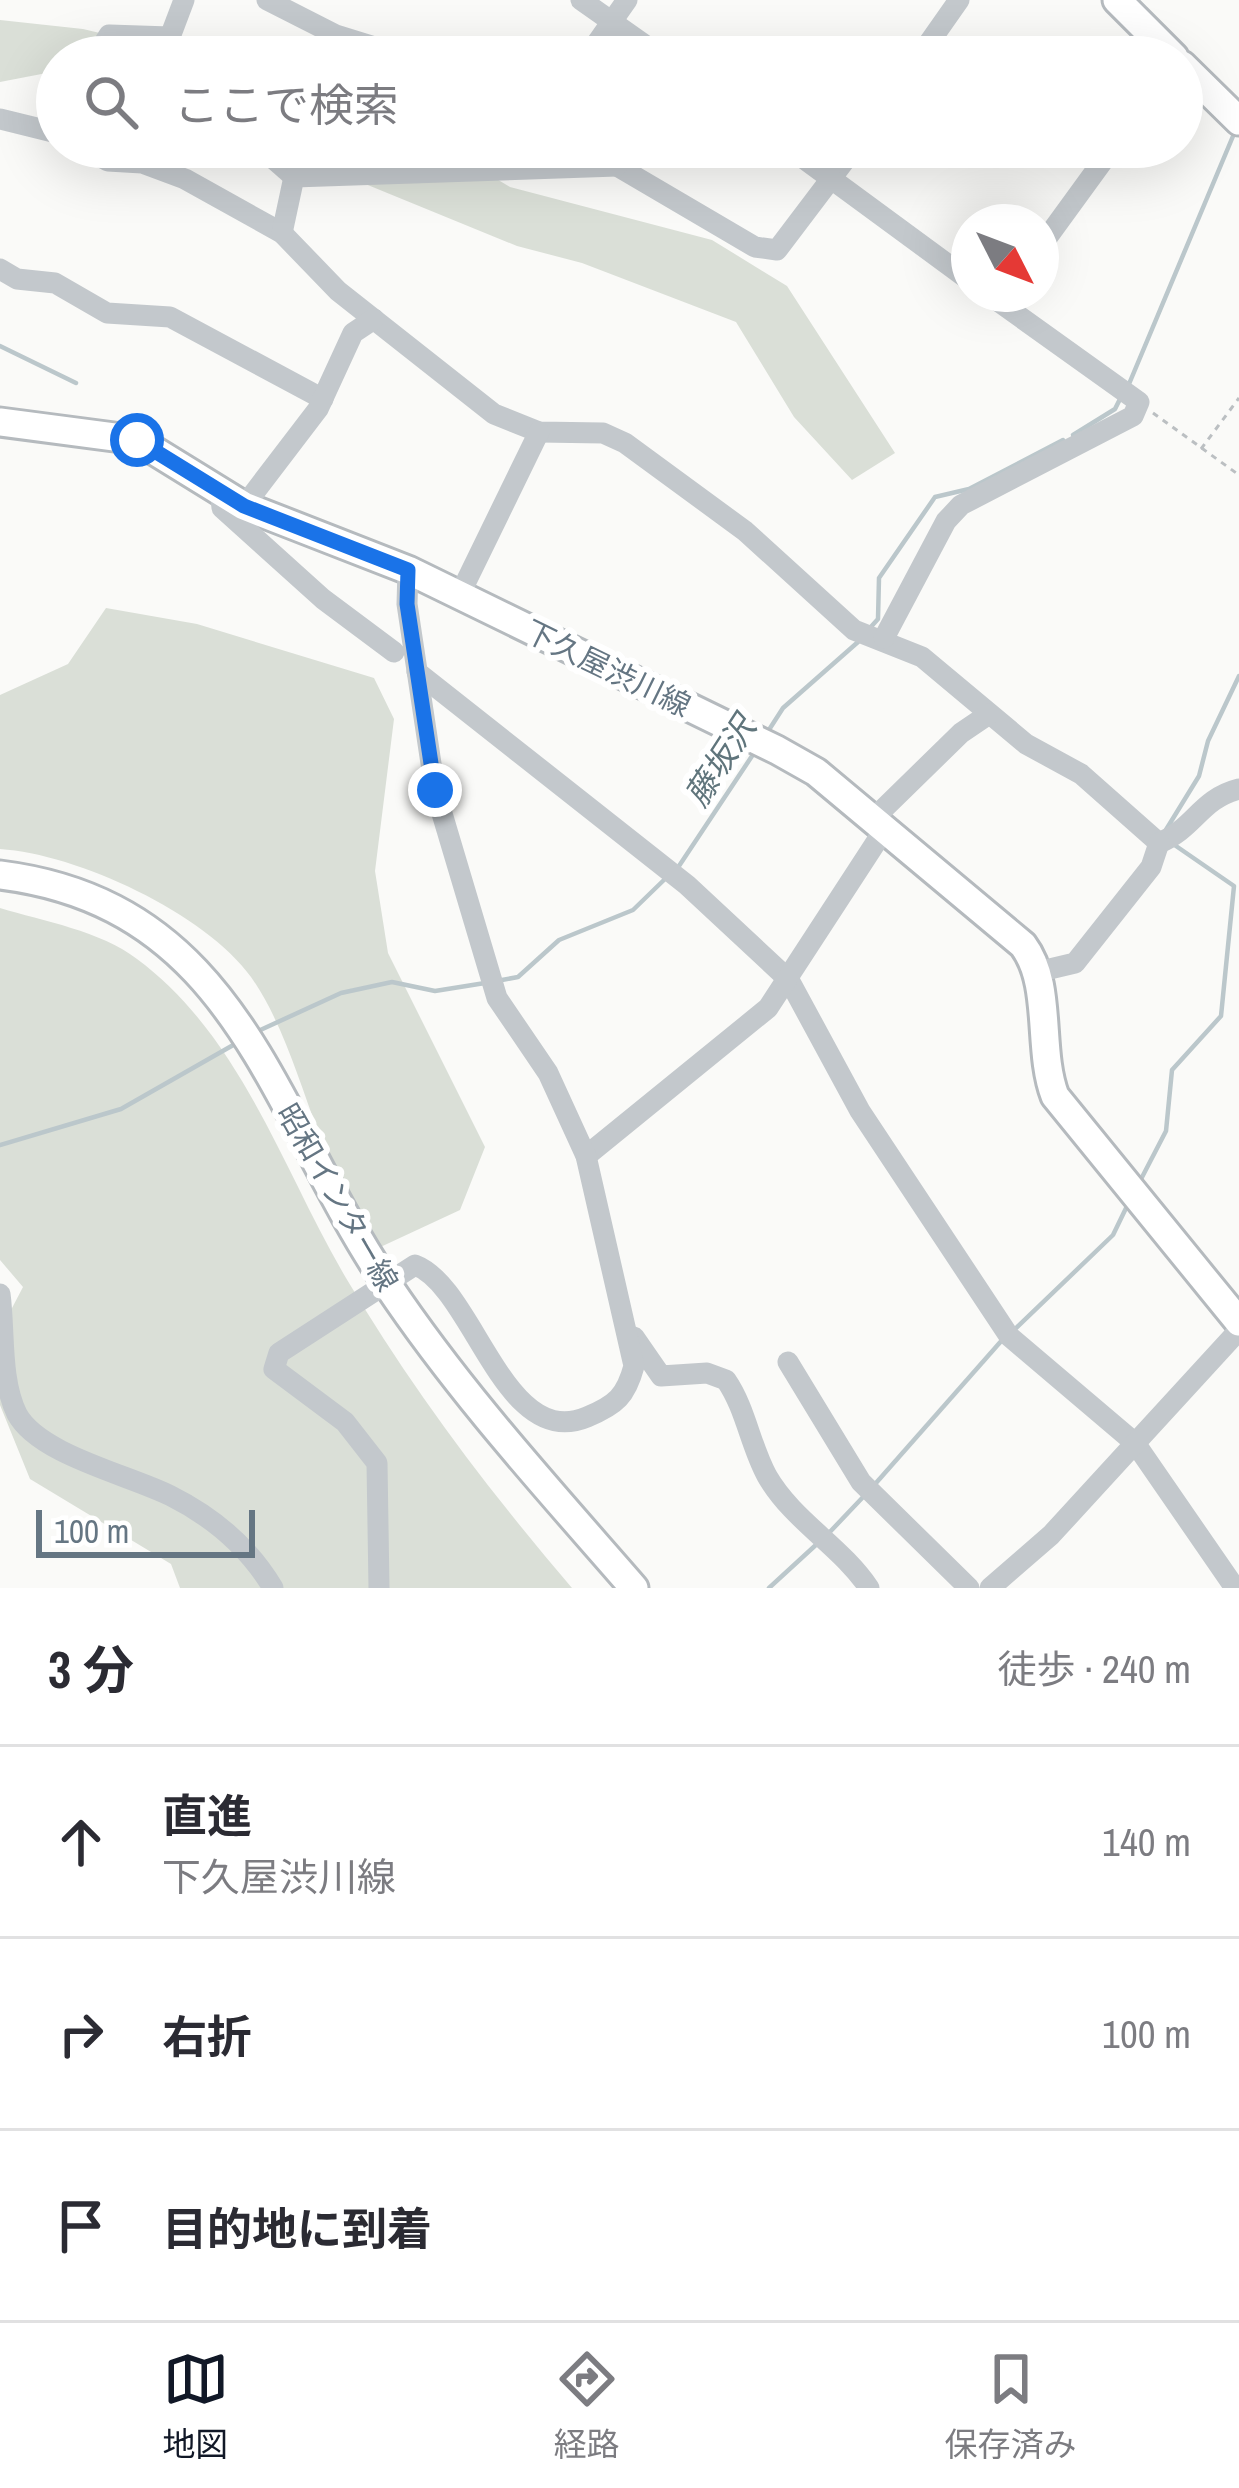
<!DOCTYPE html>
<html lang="ja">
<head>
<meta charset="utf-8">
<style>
	:root { --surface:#fff; --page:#f2f2f3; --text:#2b2b33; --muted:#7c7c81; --line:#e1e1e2; --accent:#111827 }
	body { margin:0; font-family:"Archivo Narrow","Noto Sans JP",sans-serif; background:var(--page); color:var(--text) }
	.compass { position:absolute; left:951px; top:204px; width:108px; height:108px; border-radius:50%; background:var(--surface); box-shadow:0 12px 48px #0002; rotate:132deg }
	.scale { position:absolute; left:36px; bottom:30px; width:219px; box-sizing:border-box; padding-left:12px; border:6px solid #657683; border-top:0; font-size:33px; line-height:42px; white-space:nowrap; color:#657683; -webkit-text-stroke:9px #fff; paint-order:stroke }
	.stop { position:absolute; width:36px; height:36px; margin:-27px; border:9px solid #1a73e8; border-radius:50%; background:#fff }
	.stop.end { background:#1a73e8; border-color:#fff; box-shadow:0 3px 12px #0008 }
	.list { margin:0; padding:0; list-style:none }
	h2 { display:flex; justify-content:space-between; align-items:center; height:156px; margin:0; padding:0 48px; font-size:51px }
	h2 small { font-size:39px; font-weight:400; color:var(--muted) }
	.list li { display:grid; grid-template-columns:78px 1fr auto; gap:36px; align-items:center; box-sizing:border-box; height:192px; padding:0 48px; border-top:3px solid var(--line) }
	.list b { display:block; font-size:45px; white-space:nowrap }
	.list p { margin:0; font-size:39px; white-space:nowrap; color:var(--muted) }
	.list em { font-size:39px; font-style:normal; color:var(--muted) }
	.icon { flex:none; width:66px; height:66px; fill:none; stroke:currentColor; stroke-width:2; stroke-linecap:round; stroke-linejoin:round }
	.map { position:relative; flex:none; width:1239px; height:1588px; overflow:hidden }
	.search { position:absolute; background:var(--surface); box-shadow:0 12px 48px #0002; left:36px; right:36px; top:36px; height:132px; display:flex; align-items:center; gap:30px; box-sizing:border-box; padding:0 42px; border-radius:66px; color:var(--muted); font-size:45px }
	.sheet { height:732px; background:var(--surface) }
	nav { display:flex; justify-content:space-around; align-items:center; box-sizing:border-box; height:168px; border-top:3px solid var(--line); background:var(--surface); font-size:33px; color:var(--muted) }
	nav a { display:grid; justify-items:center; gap:6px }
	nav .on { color:var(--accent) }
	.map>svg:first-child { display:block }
	.green { fill:#dadfd7 }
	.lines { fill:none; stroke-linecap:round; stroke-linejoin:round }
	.stream { stroke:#bbc7cb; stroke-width:4.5 }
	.major-casing { stroke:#b5babe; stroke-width:33 }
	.path { stroke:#bbbfc2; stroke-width:3; stroke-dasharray:6 6; stroke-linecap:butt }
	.minor { stroke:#c3c8cc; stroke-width:21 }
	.major { stroke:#fff; stroke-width:27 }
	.route { stroke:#1a73e8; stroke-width:15 }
	.labels { text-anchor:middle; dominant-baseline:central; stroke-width:12; stroke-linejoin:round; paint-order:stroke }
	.street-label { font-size:30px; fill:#657683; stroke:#fff }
	.water-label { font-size:33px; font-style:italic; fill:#60757c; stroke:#fff }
</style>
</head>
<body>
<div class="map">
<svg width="1239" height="1588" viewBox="0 0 1239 1588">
	<rect width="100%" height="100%" fill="#fafaf8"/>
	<g class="green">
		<path d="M0 20 83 29 200 57H57V71L0 82Z"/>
		<path d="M275 147H443L510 187 712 240 787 286 895 453 852 480 794 417 736 322 582 263 517 246Z"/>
		<path d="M106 608 197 624 374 678 394 719 375 871 388 953 485 1147 460 1210 374 1250 310 1154 318 1131C299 1081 282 1021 251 977 205 913 77 854 0 849V695L68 664Z"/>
		<path d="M0 908C43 921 101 931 137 959 242 1037 282 1169 346 1278 411 1388 489 1491 572 1588H180L171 1564 30 1479 0 1405V1331L23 1287 0 1260Z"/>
	</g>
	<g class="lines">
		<g class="stream">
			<path d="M0 346 76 383"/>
			<path d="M1129 384 1236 129"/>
			<path d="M1073 435 1115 409 1120 399"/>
			<path d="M869 629 878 619 879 578 935 497 969 489 1063 440"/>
			<path d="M765 736 783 708 858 642"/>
			<path d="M1164 833 1199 776 1208 741 1239 676"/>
			<path d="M679 866 756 750"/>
			<path d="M502 980 518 977 559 940 633 910 666 878"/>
			<path d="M256 1032 341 993 392 982 435 991 485 983"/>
			<path d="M0 1145 121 1109 235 1044"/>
			<path d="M1139 1183 1166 1131 1172 1070 1221 1016 1234 886 1176 846"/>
			<path d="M1012 1332 1113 1235 1128 1204"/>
			<path d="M876 1483 1003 1339"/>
			<path d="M827 1535 864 1496"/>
			<path d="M769 1588 818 1543"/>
		</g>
		<g class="major-casing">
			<g id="major">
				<path d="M1117 0 1174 57"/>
				<path d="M1182 65 1239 121"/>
				<path d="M0 422 137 440 244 506 408 570 777 750 816 772 1023 945C1053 985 1037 1049 1055 1096L1239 1322"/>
				<path d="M0 875C239 905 271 1113 387 1284 460 1393 548 1489 634 1588"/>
			</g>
		</g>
		<g class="path">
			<path d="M1153 413 1239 475"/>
			<path d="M1201 449 1239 398"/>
		</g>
		<g class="minor">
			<path d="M267 0 336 35 407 57"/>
			<path d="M581 0 662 57"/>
			<path d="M105 57 99 51 109 35 170 37 184 0"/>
			<path d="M587 57 627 0"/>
			<path d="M919 57 959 0"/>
			<path d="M0 119 57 133"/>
			<path d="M82 147 108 161 142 163 185 179 282 233 338 291 494 414 539 432 603 433 625 443 745 531 854 630 922 657 1026 744 1081 774 1159 843"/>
			<path d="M260 147 294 177"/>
			<path d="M571 147 617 166 755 247 777 250 855 147"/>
			<path d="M788 147 969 280"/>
			<path d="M282 233 294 177 617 166"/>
			<path d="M1041 246 1113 147"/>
			<path d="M0 269 17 279 55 283 107 313 170 317 323 399"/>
			<path d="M220 489 222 508 323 599 394 652"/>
			<path d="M244 506 318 409 353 333 374 319"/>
			<path d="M460 594 539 432"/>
			<path d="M884 638 946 521 961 505 1133 416 1139 402 988 294"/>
			<path d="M417 672 687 885 789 980 860 1111 1009 1336 1135 1443 1235 1588"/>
			<path d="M872 820 961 733 989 714"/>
			<path d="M1159 843C1195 828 1200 799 1239 789"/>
			<path d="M1037 972 1075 963 1151 867 1159 843"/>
			<path d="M586 1156 768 1008 884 830"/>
			<path d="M0 1294C5 1331 0 1380 17 1414 39 1455 130 1475 171 1496 213 1517 249 1548 273 1588"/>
			<path d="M634 1337 661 1376 707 1373 726 1380C746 1409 750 1445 767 1476 793 1521 841 1546 869 1588"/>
			<path d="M788 1362 861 1482 969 1588"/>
			<path d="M379 1588 377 1463 345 1422 274 1369 279 1353 415 1265C474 1287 504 1452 587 1417 616 1405 626 1396 634 1366L586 1156 548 1073 497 998 435 790 407 604 408 570"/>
			<path d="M990 1588 1051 1535 1239 1330"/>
		</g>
		<use href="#major" class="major"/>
	</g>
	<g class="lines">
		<path class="route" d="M137 440 244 506 408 570 407 604 435 790"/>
	</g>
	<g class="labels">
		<g class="street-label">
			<text transform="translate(608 668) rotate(26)">下久屋渋川線</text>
			<text transform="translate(338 1197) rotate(60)">昭和インター線</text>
		</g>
		<g class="water-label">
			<text transform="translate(720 761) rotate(-57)">藤坂沢</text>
		</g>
	</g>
</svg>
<svg class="compass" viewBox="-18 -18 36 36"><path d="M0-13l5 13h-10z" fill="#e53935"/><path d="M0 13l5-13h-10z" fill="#7c7c81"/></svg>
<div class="scale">100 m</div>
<div class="stop" style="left:137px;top:440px"></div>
<div class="stop end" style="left:435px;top:790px"></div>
<div class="search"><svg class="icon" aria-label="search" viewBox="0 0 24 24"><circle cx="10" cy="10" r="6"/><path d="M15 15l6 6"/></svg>ここで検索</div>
</div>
<section class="sheet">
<h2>3 分<small>徒歩 · 240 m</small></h2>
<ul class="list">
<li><svg class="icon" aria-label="ahead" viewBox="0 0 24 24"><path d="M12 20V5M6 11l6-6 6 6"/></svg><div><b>直進</b><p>下久屋渋川線</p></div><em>140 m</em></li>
<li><svg class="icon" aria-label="right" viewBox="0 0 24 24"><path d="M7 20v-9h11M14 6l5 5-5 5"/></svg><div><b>右折</b></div><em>100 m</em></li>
<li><svg class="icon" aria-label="arrive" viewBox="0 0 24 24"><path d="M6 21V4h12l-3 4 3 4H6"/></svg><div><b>目的地に到着</b></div></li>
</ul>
</section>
<nav>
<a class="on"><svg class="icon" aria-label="map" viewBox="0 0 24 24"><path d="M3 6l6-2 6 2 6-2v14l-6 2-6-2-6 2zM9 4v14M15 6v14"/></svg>地図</a>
<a><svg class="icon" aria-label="directions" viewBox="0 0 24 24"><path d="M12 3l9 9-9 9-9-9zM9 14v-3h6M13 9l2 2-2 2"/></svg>経路</a>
<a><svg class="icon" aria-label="saved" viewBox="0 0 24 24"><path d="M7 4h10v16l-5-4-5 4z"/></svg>保存済み</a>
</nav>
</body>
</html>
